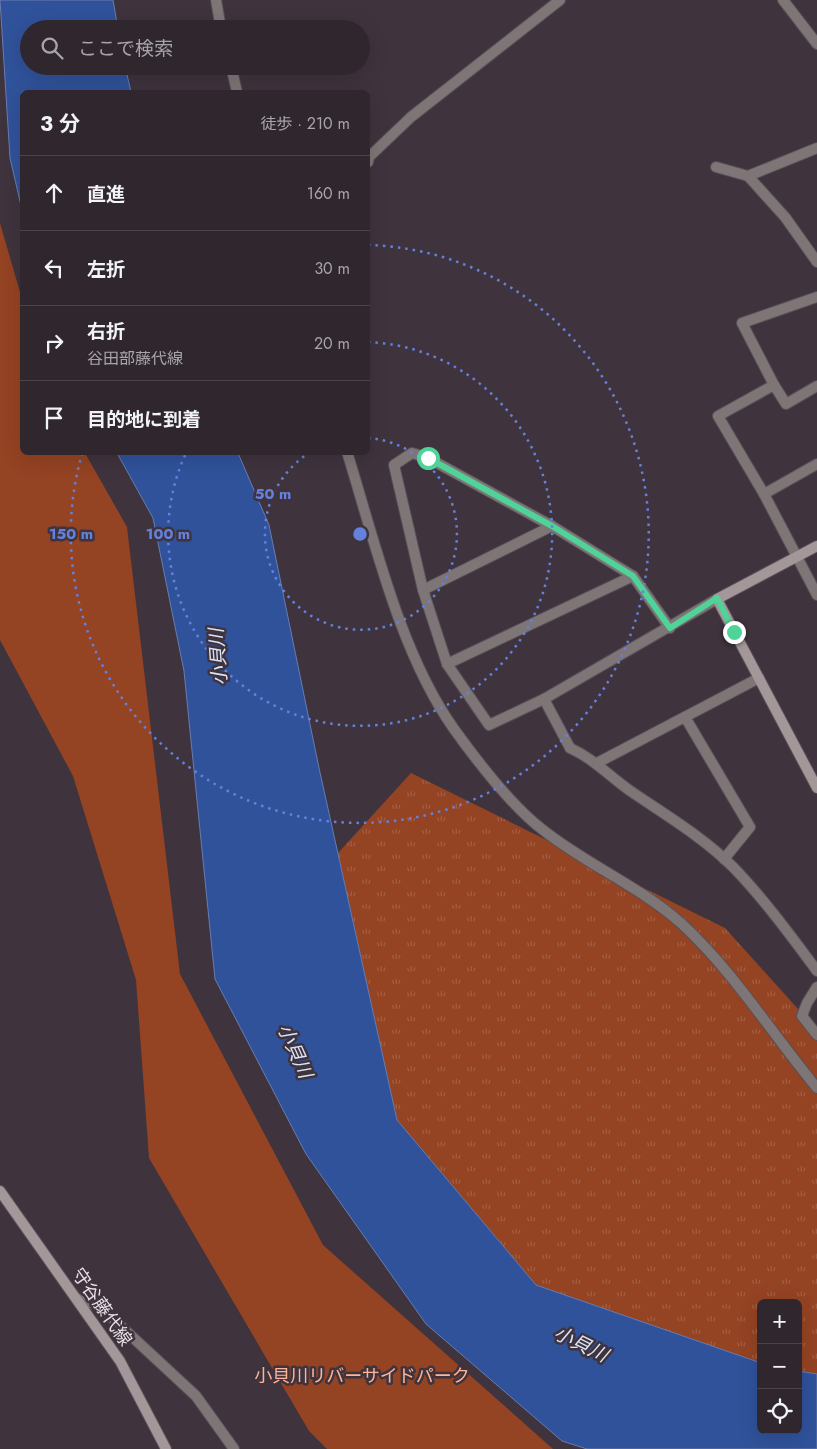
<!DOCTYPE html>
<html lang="ja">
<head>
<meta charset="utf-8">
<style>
	:root { --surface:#2f262e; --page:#372e36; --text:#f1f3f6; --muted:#a7a5aa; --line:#4a434a }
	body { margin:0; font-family:Jost,"Noto Sans JP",sans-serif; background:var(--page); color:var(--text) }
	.controls { position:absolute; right:15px; bottom:15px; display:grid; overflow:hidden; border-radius:8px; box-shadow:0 5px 20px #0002 }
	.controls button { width:45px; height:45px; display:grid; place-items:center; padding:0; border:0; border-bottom:1px solid var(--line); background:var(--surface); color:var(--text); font:25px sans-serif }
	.stop { position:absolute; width:15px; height:15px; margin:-11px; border:4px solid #50d398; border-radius:50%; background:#fff }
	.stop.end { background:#50d398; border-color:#fff; box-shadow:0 1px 5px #0008 }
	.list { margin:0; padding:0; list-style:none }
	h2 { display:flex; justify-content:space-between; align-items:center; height:65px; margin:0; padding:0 20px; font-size:21px }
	h2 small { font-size:16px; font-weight:400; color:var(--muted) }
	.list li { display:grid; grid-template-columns:32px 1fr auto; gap:15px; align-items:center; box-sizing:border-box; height:75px; padding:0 20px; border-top:1px solid var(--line) }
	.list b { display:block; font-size:19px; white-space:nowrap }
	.list p { margin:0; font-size:16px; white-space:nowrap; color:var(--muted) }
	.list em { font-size:16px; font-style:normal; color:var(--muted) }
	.icon { flex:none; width:28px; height:28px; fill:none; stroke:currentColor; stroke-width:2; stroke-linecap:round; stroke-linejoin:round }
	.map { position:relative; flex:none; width:817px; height:1449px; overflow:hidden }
	.search { position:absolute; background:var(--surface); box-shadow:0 5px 20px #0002; left:20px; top:20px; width:350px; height:55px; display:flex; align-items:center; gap:12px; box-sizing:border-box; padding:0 18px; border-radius:28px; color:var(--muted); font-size:19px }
	.panel { position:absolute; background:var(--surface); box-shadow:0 5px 20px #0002; left:20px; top:90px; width:350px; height:365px; border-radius:8px }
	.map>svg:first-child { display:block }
	.grass { fill:url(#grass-tufts) }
	.park { fill:#944323 }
	.water { fill:#30529a; stroke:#677db1 }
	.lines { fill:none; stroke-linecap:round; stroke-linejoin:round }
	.minor-casing { stroke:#5a4f58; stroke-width:12 }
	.tertiary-casing { stroke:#5a4f58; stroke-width:12 }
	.secondary-casing { stroke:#5a4f58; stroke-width:12 }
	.minor { stroke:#7d7576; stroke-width:10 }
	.tertiary { stroke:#7d7576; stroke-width:10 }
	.secondary { stroke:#a49799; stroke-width:10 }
	.route { stroke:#50d398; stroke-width:6 }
	.ring { fill:none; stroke:#6481dd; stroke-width:2.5; stroke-dasharray:2.5 5 }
	.labels { text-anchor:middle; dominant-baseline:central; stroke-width:5; stroke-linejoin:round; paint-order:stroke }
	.street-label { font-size:18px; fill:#e8e1e7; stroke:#3f333d }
	.park-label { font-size:18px; fill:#fdb499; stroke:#3f333d }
	.water-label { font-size:19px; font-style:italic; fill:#d9e4f9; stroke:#3f333d }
	.centre { fill:#6481dd; stroke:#3f333d; stroke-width:2.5 }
	.ring-label { font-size:15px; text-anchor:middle; font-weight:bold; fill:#6481dd; stroke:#3f333d; stroke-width:5; stroke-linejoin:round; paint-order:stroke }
</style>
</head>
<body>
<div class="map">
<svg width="817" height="1449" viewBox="0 0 817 1449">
	<defs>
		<pattern id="grass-tufts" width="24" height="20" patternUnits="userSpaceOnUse" patternTransform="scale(1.25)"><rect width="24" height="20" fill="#944323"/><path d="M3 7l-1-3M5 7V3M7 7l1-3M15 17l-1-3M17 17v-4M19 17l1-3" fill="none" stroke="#a35e43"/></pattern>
	</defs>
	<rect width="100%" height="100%" fill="#3f333d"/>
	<path class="grass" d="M411 773 725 928 817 1030V1374L798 1371V1303H761V1363L536 1285 397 1120 338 853Z"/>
	<path class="park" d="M0 223 22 299V452L85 453 127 527 180 974 323 1245 553 1449H327L309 1431 149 1158 136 980 73 776 0 640Z"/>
	<g class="water">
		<path d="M0 0H113L118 29H29V66H125L131 92H22V210L10 158Z"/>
		<path d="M117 453H238L269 525 319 768 397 1120 536 1285 761 1363V1430H798V1371L817 1374V1449H587L562 1441 426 1324 306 1154 215 979 184 671 153 518Z"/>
	</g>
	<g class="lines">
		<g class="minor-casing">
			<g id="minor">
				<path d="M216 0 221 29"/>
				<path d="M783 0 817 44"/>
				<path d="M231 66 237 92"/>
				<path d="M368 162 369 157 411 117 560 0"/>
				<path d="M716 167 748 176 817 148"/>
				<path d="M748 176 785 217 817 262"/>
				<path d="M817 297 742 323 774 385 718 416 764 494 817 595"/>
				<path d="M774 385 786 404 817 386"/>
				<path d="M347 452C375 542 400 653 454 729 477 761 513 807 543 830 587 865 641 887 682 924 734 972 772 1034 817 1088"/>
				<path d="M764 494 817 464"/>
				<path d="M423 590 552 526"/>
				<path d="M447 664 633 576"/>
				<path d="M544 699 489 725 447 664 423 590 394 465 412 453 428 458 552 526 633 576 670 628"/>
				<path d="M685 717 750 827 724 859"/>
				<path d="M570 748C594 759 608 775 629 790 664 814 703 837 733 867 764 899 791 936 817 971"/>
				<path d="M597 763 759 678"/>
				<path d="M817 987 807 1003 802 1016 817 1035"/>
				<path d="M78 1299 99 1306 196 1396 234 1449"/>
			</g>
		</g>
		<g class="tertiary-casing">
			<path id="tertiary" d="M570 748 544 699 717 599"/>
		</g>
		<g class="secondary-casing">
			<g id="secondary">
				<path d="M817 546 717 599 817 788"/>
				<path d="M0 1191 120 1361 166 1449"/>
			</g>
		</g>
		<use href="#minor" class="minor"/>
		<use href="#tertiary" class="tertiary"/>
		<use href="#secondary" class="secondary"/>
	</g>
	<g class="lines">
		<path class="route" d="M428 458 552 526 633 576 670 628 717 598 734 632"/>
	</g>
	<g class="ring">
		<path d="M368 438A96 96 0 1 1 309 453"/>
		<path d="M368 342A192 192 0 1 1 186 453"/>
		<path d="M368 245A289 289 0 1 1 82 454"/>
	</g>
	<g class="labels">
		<g class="street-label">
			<text transform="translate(102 1307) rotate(55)">守谷藤代線</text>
		</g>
		<g class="park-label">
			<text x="362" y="1376">小貝川リバーサイドパーク</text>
		</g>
		<g class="water-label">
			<text transform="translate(218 657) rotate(-94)">小貝川</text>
			<text transform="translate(295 1051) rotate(66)">小貝川</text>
			<text transform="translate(581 1344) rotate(26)">小貝川</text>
		</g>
	</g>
	<circle cx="360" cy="534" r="8" class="centre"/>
	<g class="ring-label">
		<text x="273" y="499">50 m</text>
		<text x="71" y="539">150 m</text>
		<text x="168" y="539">100 m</text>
	</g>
</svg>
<div class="controls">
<button>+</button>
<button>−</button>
<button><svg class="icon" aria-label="locate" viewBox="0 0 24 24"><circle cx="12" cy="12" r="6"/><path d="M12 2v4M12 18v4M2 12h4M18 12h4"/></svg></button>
</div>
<div class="stop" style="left:428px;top:458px"></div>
<div class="stop end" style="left:734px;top:632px"></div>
<div class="search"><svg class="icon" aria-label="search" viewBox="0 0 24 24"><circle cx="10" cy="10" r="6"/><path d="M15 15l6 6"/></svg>ここで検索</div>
<section class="panel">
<h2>3 分<small>徒歩 · 210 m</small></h2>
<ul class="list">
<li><svg class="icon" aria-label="ahead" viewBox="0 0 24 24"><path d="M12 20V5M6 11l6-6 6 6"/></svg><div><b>直進</b></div><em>160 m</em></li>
<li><svg class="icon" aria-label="left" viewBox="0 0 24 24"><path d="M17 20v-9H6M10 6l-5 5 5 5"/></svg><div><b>左折</b></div><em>30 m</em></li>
<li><svg class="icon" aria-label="right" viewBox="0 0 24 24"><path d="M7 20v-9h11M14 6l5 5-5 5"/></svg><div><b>右折</b><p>谷田部藤代線</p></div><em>20 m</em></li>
<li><svg class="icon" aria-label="arrive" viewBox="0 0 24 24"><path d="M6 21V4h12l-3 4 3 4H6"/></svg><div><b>目的地に到着</b></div></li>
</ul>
</section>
</div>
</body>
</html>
